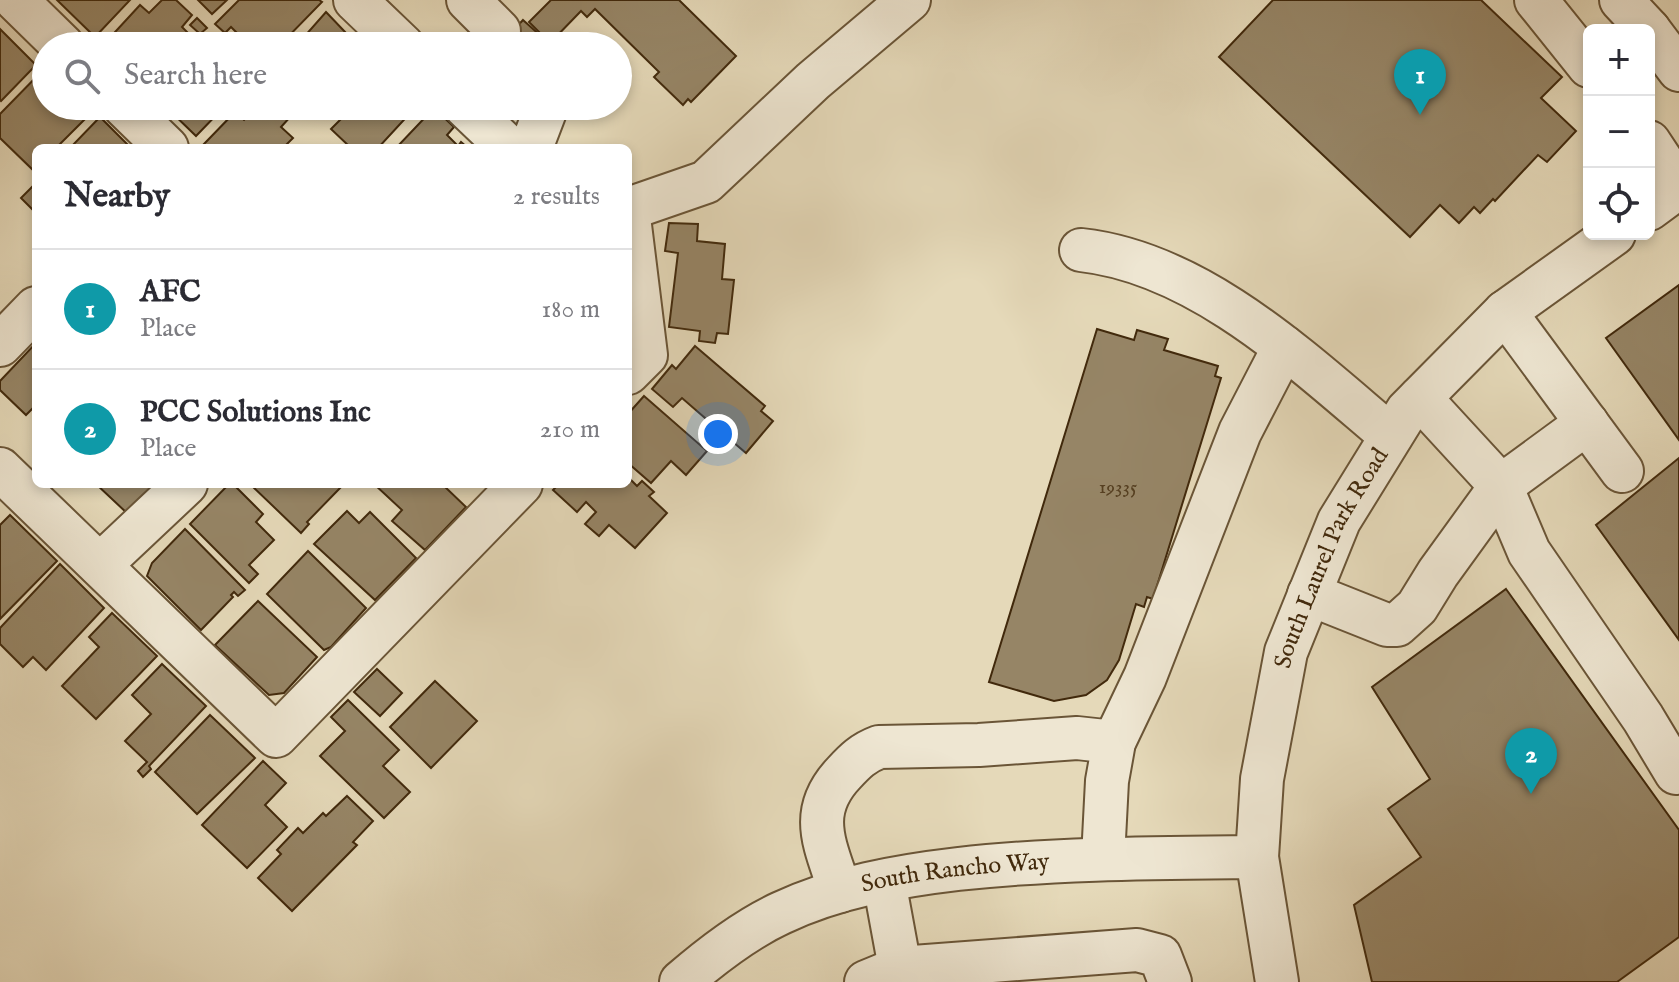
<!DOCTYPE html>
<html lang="en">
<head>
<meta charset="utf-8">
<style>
	:root { --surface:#fff; --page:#f2f2f3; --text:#2b2b33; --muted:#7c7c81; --line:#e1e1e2; --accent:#8f2418 }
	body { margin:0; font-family:"IM FELL English",serif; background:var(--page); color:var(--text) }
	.controls { position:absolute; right:24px; top:24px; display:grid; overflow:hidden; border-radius:12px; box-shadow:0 4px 12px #0003 }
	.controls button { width:72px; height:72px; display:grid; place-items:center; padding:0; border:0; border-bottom:2px solid var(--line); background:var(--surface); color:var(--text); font:40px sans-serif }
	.you { position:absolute; left:718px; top:434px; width:28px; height:28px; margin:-20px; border:6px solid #fff; border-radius:50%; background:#1a73e8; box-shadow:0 0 0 12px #1a73e833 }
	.badge { display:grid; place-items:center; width:52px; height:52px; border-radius:50%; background:var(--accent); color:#fff; font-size:26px; font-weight:700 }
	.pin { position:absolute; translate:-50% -66px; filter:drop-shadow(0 2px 4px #0008) }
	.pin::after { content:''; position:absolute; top:42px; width:28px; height:24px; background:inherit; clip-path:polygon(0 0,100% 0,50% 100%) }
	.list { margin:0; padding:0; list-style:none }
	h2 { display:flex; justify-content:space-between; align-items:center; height:104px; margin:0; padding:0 32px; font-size:34px }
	h2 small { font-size:26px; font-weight:400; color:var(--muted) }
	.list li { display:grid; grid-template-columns:52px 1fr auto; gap:24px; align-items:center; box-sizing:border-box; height:120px; padding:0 32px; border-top:2px solid var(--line) }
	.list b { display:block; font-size:30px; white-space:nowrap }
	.list p { margin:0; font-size:26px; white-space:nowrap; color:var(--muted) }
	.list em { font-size:26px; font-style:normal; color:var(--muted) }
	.icon { flex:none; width:44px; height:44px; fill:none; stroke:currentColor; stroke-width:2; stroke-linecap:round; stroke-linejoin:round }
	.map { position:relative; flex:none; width:1679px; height:982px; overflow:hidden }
	.search { position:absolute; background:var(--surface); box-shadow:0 4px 12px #0003; left:32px; top:32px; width:600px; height:88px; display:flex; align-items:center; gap:20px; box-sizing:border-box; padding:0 28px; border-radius:44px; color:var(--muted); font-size:30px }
	.panel { position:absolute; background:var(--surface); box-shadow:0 4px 12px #0003; left:32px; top:144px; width:600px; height:344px; border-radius:12px }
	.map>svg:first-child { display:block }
	.building { fill:#968566; stroke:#41290c; stroke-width:2 }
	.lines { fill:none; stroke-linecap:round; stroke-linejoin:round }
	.minor-casing { stroke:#6a5537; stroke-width:46 }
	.minor { stroke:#eee6d2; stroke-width:42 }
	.labels { text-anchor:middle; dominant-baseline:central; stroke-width:6; stroke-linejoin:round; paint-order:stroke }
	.number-label { font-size:20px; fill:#564022 }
	.street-label { font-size:24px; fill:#41290c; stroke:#eee6d2 }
</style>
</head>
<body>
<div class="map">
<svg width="1679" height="982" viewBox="0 0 1679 982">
	<rect width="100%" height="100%" fill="#e5d9b9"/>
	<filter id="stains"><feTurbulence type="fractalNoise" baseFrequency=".0025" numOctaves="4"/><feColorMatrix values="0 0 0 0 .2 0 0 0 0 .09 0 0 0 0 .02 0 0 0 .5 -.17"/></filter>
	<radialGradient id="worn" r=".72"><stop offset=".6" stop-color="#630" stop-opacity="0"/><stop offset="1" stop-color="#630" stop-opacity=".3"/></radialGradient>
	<g class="building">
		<path d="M57 0H130L95 37Z"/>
		<path d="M162 0H176L192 15 182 27 192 37 184 46H106L104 44 140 5 149 13Z"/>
		<path d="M198 0H227L212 14Z"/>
		<path d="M239 0H319L322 2 279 46H250L231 27 225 33 215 24Z"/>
		<path d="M551 0H679L736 56 691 102 688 99 683 105 654 77 659 72 595 9 587 17 581 11 550 43 529 22Z"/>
		<path d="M1273 0H1481L1562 77 1541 98 1576 131 1547 162 1538 155 1495 201 1493 199 1480 213 1474 207 1459 223 1440 205 1410 237 1219 57Z"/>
		<path d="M326 12 347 34 339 42 343 46H296Z"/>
		<path d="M197 18 207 28 200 34 190 25Z"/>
		<path d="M523 20 552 46H499Z"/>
		<path d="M0 29 36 65 1 101 0 100Z"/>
		<path d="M46 67V106H93L95 109 56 148H36V169L34 171 0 138V114Z"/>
		<path d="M165 106H225L196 136Z"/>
		<path d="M258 106H281L291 116 281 127 293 138 283 148H209L204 144 235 112 244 120Z"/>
		<path d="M336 106H409L413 110 378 148H351L331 129 342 118 332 110Z"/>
		<path d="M434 108 454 127 447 135 458 146 461 142 468 148H396Z"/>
		<path d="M100 117 131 148H70Z"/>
		<path d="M36 183V213L21 198Z"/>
		<path d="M669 223 698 224 697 241 725 244 722 279 734 280 728 334 717 333 715 343 699 341 700 331 669 327 678 253 665 251Z"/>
		<path d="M1679 285V440L1606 338Z"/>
		<path d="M1097 329 1134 340 1137 330 1168 339 1164 350 1218 366 1215 376 1221 378 1153 599 1147 597 1144 607 1136 604 1119 660 1107 680 1086 695 1054 701 989 682Z"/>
		<path d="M36 343V409L34 407 26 415 0 390V381Z"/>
		<path d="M695 346 765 406 761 411 773 421 746 453 720 431 717 435 710 429 713 425 682 398 673 407 652 389 672 365 676 369Z"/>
		<path d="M644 396 707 451 686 475 671 461 651 483 628 463V414Z"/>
		<path d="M1679 458V640L1596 525Z"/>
		<path d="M628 477 637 486 642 481 654 492 649 496 667 513 635 548 609 525 599 536 585 524 596 512 586 502 577 512 553 490 559 484H628Z"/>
		<path d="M96 484H159L129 515Z"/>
		<path d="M229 484H233L263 514 256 522 274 540 249 565 258 574 249 583 190 524Z"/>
		<path d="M250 484H341L342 486 307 522 309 524 301 533Z"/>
		<path d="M374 484H442L466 507 425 550 392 521 402 510Z"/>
		<path d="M347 511 359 523 370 512 416 558 375 600 314 544Z"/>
		<path d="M10 515 57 561 0 619V525Z"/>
		<path d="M185 529 245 590 238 596 234 592 231 595 233 597 201 630 147 576 152 563Z"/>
		<path d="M308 551 366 608 331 647 324 650 267 594Z"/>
		<path d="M60 564 104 608 46 670 33 657 23 667 0 644V628Z"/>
		<path d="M1506 589 1679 830V937L1617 982H1372L1354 905 1421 857 1388 809 1430 779 1372 687Z"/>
		<path d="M258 601 317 657 284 693 269 695 215 645Z"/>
		<path d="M112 613 157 656 96 719 62 686 99 647 89 637Z"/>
		<path d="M162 664 206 706 149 766 151 769 143 777 138 771 147 762 125 741 151 714 132 695Z"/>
		<path d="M377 669 402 693 380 716 354 692Z"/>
		<path d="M435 681 477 721 431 768 390 727Z"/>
		<path d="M348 700 399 750 383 766 410 792 384 818 320 756 345 731 331 717Z"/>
		<path d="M210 715 255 758 197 814 155 772Z"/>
		<path d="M263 761 286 783 265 805 287 827 247 868 202 825Z"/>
		<path d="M347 796 373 821 353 842 357 845 292 911 258 878 281 854 277 850 298 828 303 833 323 813 326 816Z"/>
	</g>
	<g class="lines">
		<g class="minor-casing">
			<g id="minor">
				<path d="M16 0 63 46"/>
				<path d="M355 0 403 46"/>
				<path d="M468 0 499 31"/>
				<path d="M1536 0 1589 66"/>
				<path d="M1621 0 1649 30"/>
				<path d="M1649 30 1679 70"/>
				<path d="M124 106 167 148"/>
				<path d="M465 106 509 148"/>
				<path d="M1649 142 1679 187"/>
				<path d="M531 148 547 106"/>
				<path d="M628 209 706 182 813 81 909 0"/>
				<path d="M1649 209 1679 187"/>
				<path d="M1081 250C1200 263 1303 362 1391 436"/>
				<path d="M1505 312 1622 471"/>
				<path d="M0 345 36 308"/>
				<path d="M628 373 646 355 628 209"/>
				<path d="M1420 398 1501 486 1529 552 1643 718 1676 773"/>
				<path d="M0 469 276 736 521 484"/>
				<path d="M100 565 186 484"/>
				<path d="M1309 594 1387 625H1397L1417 607 1438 573 1501 486 1587 423"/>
				<path d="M1103 858 1107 781 1114 742 1145 677 1240 432 1284 347"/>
				<path d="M884 881 900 968 1137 950 1160 956 1170 982"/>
				<path d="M840 891C826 846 806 813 844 773 855 761 863 753 879 747L979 745 1077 738 1114 742"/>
				<path id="s1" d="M681 982C711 956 744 930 781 913 836 887 898 876 958 869 1058 858 1157 858 1257 857"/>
				<path d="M866 982 900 968"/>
				<path id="s2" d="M1277 982 1257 857 1262 779 1286 652 1339 521 1407 411 1505 312 1614 234"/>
			</g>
		</g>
		<use href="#minor" class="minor"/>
	</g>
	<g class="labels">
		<g class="number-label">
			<text x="1118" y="487">19335</text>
		</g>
		<g class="street-label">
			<text stroke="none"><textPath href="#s2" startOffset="438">South Laurel Park Road</textPath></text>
			<text stroke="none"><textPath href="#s1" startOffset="302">South Rancho Way</textPath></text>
		</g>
	</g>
	<rect width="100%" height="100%" filter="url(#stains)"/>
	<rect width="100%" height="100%" fill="url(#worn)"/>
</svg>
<div class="controls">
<button>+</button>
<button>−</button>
<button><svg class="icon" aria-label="locate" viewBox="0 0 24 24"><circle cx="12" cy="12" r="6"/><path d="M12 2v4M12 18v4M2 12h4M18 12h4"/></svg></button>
</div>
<div class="you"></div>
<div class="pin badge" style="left:1420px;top:115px;background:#0f9aa8">1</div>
<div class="pin badge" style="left:1531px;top:794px;background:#0f9aa8">2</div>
<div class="search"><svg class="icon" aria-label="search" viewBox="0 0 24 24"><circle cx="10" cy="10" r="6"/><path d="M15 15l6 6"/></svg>Search here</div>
<section class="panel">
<h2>Nearby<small>2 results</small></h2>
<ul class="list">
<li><span class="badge" style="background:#0f9aa8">1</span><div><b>AFC</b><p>Place</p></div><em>180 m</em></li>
<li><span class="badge" style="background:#0f9aa8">2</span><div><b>PCC Solutions Inc</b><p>Place</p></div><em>210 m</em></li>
</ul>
</section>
</div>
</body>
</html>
